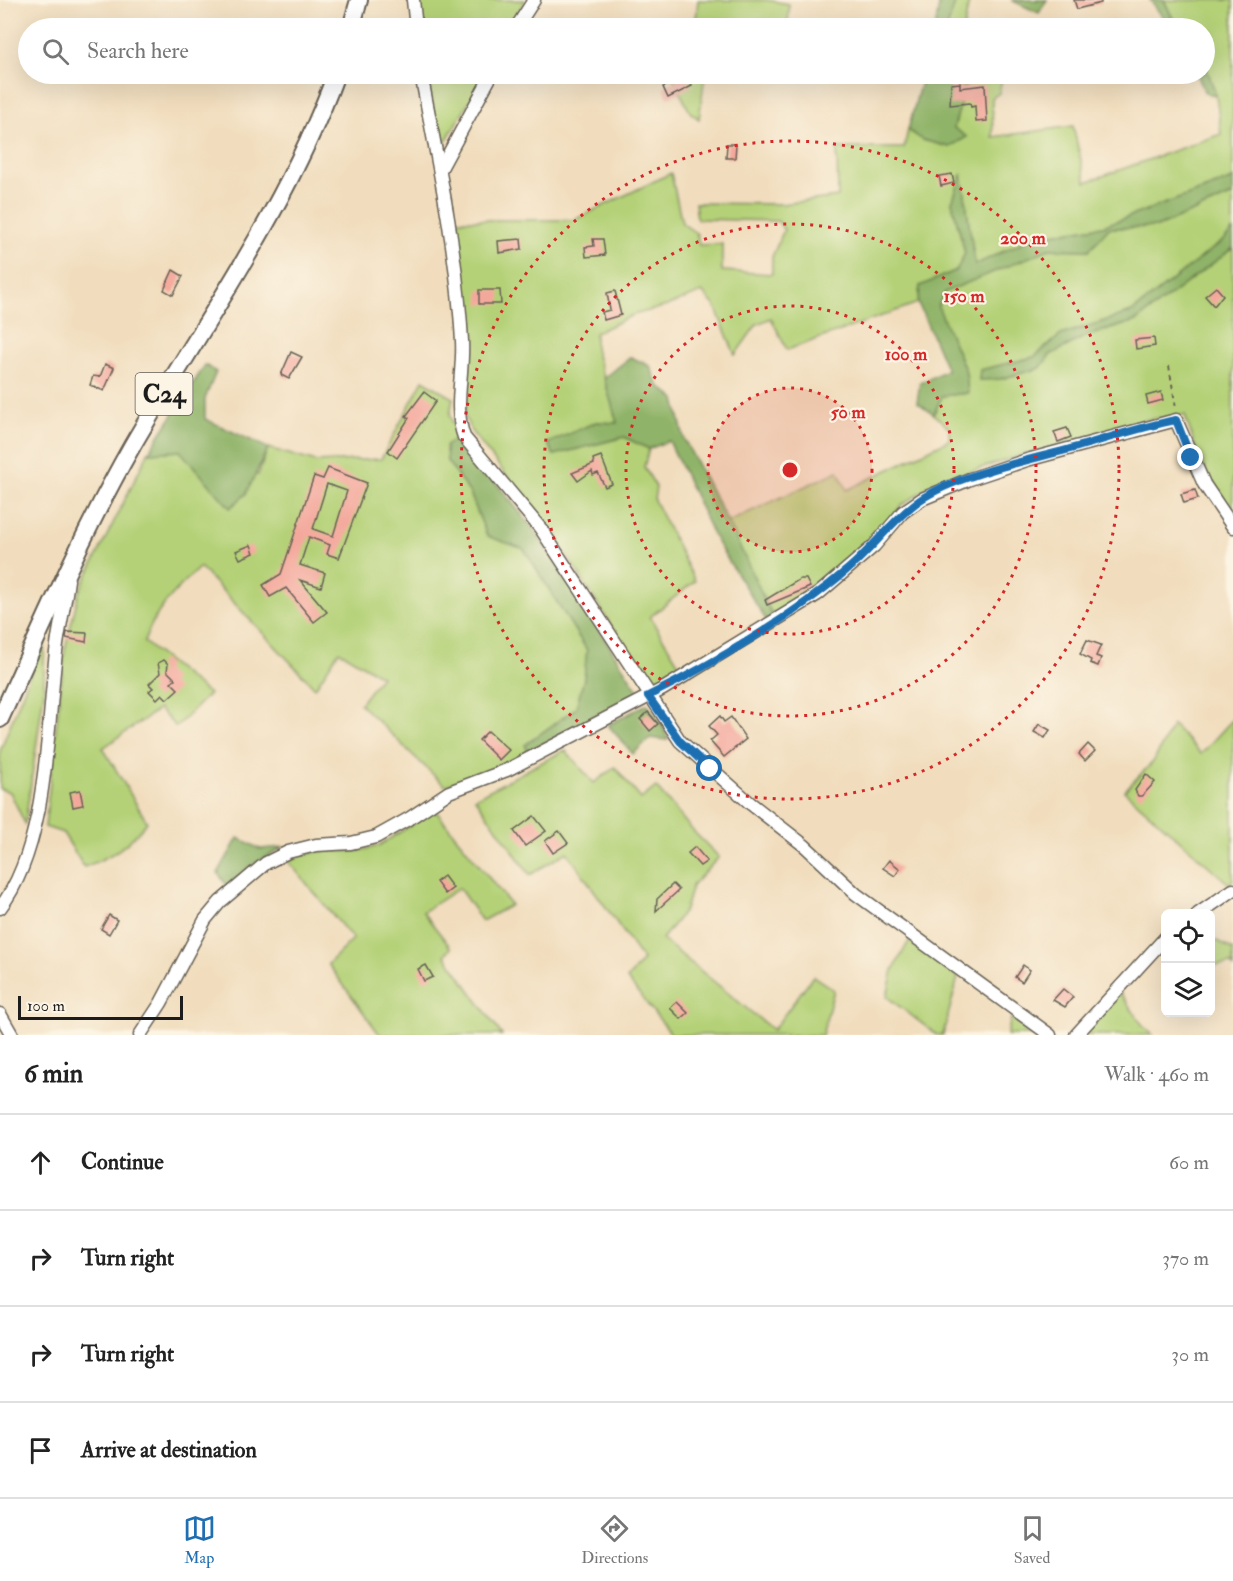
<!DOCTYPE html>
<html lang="en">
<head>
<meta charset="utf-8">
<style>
	:root { --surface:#fff; --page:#f6f6f6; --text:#222; --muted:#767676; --line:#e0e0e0; --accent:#1f6fb2 }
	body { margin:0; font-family:"IM FELL Double Pica",serif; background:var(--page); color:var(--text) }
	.controls { position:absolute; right:18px; bottom:18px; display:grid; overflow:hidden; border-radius:9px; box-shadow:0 6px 24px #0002 }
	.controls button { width:54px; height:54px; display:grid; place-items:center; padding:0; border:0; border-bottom:2px solid var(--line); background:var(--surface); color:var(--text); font:30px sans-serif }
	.scale { position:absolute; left:18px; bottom:15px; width:165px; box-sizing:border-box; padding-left:6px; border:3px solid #1c1c1c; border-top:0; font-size:16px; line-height:21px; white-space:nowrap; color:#1c1c1c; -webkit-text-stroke:4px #fcf5e5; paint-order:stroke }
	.stop { position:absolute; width:18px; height:18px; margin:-14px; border:4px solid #1f6fb2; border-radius:50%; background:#fff }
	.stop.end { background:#1f6fb2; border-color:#fff; box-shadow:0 2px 6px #0008 }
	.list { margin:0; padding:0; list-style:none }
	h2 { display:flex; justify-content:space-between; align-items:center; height:78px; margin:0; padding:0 24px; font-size:26px }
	h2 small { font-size:20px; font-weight:400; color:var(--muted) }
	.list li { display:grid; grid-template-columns:39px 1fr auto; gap:18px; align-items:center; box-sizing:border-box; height:96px; padding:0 24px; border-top:2px solid var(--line) }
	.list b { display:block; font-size:22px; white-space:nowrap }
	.list em { font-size:20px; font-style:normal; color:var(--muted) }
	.icon { flex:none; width:33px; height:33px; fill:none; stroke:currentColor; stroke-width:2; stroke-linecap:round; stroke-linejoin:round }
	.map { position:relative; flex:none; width:1233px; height:1035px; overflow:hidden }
	.search { position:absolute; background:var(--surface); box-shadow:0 6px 24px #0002; left:18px; right:18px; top:18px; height:66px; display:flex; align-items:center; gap:15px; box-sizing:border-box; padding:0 21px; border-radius:33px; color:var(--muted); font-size:22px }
	.sheet { height:462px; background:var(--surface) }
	nav { display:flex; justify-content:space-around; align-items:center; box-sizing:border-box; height:84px; border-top:2px solid var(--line); background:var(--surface); font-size:16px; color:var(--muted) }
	nav a { display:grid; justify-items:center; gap:3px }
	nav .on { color:var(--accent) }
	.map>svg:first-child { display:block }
	.green { fill:#b4d177; stroke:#68764a; stroke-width:1.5 }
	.forest { fill:#8fb368; stroke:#566842; stroke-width:1.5 }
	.building { fill:#f4a89c; fill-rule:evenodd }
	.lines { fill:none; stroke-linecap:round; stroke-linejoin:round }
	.minor-casing { stroke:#676054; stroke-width:15 }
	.major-casing { stroke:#676054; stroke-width:20 }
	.path { stroke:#676054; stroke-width:2; stroke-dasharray:4.5 4.5; stroke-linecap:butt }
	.minor { stroke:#fff; stroke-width:12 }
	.major { stroke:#fff; stroke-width:16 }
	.route { stroke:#1f6fb2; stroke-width:8 }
	.ring { fill:none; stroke:#d62828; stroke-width:3; stroke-dasharray:3 6 }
	.labels { text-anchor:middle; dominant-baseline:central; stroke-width:4.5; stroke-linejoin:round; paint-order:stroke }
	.shield { fill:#fcf5e5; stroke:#5f5d58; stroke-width:1.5 }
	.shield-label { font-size:24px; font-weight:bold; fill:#1c1c1c }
	.centre { fill:#d62828; stroke:#fcf5e5; stroke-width:3 }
	.ring-label { font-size:18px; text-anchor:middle; font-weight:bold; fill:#d62828; stroke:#fcf5e5; stroke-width:4.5; stroke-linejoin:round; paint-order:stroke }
</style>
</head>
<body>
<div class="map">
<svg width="1233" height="1035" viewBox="0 0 1233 1035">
	<rect width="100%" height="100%" fill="#fcf5e5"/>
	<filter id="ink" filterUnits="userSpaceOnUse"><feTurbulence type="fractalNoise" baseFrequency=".0167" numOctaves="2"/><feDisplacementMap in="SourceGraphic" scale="12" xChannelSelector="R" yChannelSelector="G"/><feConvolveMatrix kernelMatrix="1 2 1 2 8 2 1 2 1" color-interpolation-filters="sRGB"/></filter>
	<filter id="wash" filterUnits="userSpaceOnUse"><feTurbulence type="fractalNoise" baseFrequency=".008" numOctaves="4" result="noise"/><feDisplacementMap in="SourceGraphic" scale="24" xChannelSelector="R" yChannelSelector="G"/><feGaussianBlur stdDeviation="1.35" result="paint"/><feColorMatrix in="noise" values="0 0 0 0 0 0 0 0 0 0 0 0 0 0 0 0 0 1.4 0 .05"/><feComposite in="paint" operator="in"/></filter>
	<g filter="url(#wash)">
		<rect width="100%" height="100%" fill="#f1ddbd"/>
		<g class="green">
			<path d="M418 0H525L510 28H421Z"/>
			<path d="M698 0H767L789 4 788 28H695Z"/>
			<path d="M956 0 969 1 964 28H947Z"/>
			<path d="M1164 0H1233V179L1103 226 1033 237 975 265 962 175 952 202 965 253 957 270 920 286 918 303 787 350 771 318 757 324 735 355 715 306 702 292 667 306 633 315 595 333V349L618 423 596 422 548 444 554 455 624 437 649 449 644 467 656 487 654 500 695 581 650 617 683 671 651 688 554 535 471 431 465 416 469 354 456 220H574L671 173 682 223 697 234 699 245 722 244V271L772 274V257L784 230 778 221 697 219 695 203 782 204 838 197 837 148H904L908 130 923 140 950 147 966 137 954 128 967 76 934 74H1065L1002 78 999 93 992 98 993 137 1073 126 1086 182 1221 134 1216 95 1205 64 1204 28H1182L1173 19Z"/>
			<path d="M427 74H485L443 146 437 132Z"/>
			<path d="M671 74H705L699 119 690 112Z"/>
			<path d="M1233 195V230L1225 239 1132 312 1061 335 1034 357 980 370 979 380 1000 379 1040 368 1050 355 1084 337 1136 321 1233 248V514L1200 462 1185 415 1144 420 1104 435 1029 453 934 483 901 506 871 542 814 589 772 615 728 522 838 471 847 490 949 440V428L934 414 942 396 967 393 966 372 937 306 945 292 1049 249 1089 250 1109 228 1157 227Z"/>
			<path d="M423 380 453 398 450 415 458 436 446 446 447 461 470 493 487 536 524 549 587 650 584 679 576 708 525 745 531 756 445 786 360 704 381 676 339 651 315 688 200 567C175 591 156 608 144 642L209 694 176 727 159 709 103 748 147 822C128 846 113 856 84 867L63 833 45 827 65 649 79 592 148 453 180 451 258 475 268 448 316 462 381 459Z"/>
			<path d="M44 639V692L25 824 10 792 0 789V751Z"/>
			<path d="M1233 719V880L1229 884 1124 791 1153 762 1173 725 1201 754Z"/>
			<path d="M565 750 594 783 615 767 641 799 656 787 693 831 719 857 692 886 685 910 662 939 773 1030 813 976 834 990 822 1035H672L627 979 643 960 567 852 530 875 475 798Z"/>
			<path d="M435 810 511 905 482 921 459 888 423 912 451 948 445 955 502 1035H380L328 964 353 939 287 860 318 851H358L378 846Z"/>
			<path d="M909 941 958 977 943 1035H937L887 997 893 970Z"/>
			<path d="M1217 941 1233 950V967L1231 964 1211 966V942Z"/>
			<path d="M1120 993 1144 1027 1153 1035H1082Z"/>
			<path d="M1011 1018 1036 1035H1007Z"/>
		</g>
		<g class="forest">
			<path d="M940 0H971H956L947 28H935Z"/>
			<path d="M1011 0H1047L1039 13Z"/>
			<path d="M1150 0H1164L1173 19 1182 28H1171Z"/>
			<path d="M1205 64 1216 95 1205 93 1197 74H1204Z"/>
			<path d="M923 74 968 76 954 128 967 137 949 147 923 140 908 130Z"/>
			<path d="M962 174 975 265 1033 237 1103 226 1233 179V195L1157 227 1109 228 1089 250 1049 249 945 292 938 306 966 372 968 393 942 396 934 414 917 402 920 383 947 370 918 303 920 286 957 270 965 253 952 202Z"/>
			<path d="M1233 230V248L1136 321 1084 337 1050 355 1040 368 1000 379 979 380 980 370 1034 357 1061 335 1132 312 1225 239Z"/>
			<path d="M631 357 650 366 658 385 675 399 684 439 728 522 772 615 766 620 716 541 669 441 649 449 624 437 554 455 548 443 596 422 617 423 604 378Z"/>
			<path d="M205 365 216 372 205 399V419L268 448 246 494 230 508 180 451 148 453Z"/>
			<path d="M458 436 535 531 641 695 531 756 525 745 576 708 584 679 587 650 524 549 487 536 470 493 447 461 446 446Z"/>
			<path d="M647 704 663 726 668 740 650 738 633 754 608 725Z"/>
			<path d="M238 838 260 849 284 847 255 863 227 886 218 873Z"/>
		</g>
		<g id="blocks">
			<g class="building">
				<path d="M1074 0H1101V3L1077 9Z"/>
				<path d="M673 74H685L692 86 668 98 663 87 677 80Z"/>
				<path d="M960 83V88L985 85 987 121 976 122 975 106 971 107 970 103 950 105 951 84Z"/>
				<path d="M727 144H736L735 158H726Z"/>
				<path d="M952 174 954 183 941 186 939 176Z"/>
				<path d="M521 239 522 249 499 253 498 241Z"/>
				<path d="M593 239H603L605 255 586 257 585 247 594 246Z"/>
				<path d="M173 270 183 276 173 295 164 290Z"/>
				<path d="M1216 287 1223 295 1214 306 1205 296Z"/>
				<path d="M479 290H500L501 304H479Z"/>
				<path d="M615 291 621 315 604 320 602 312 610 310 607 293Z"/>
				<path d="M1154 338 1155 346 1136 349 1135 340Z"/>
				<path d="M291 352 302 357 289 379 281 375Z"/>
				<path d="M105 364 114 368 104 391 90 385 93 376 100 377Z"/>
				<path d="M424 392 436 401 397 458 388 451 409 418 406 416Z"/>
				<path d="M1161 392 1163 400 1148 404 1146 396Z"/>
				<path d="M1067 428 1071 437 1058 442 1054 432Z"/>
				<path d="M601 456 612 484 605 487 598 473 593 475 592 471 578 481 572 473 594 464 593 459Z"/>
				<path d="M328 468 367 483 339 558 327 554 330 545 309 537 300 565 325 573 321 587 300 580 327 612 314 622 286 588 270 597 263 585 281 574 314 476 323 479ZM327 484 347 491 333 536 313 529Z"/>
				<path d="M1195 490 1198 499 1184 503 1181 494Z"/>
				<path d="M251 545 254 553 240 559 236 551Z"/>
				<path d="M800 579H806L810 587 767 605 765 600Z"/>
				<path d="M67 632 87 633 86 642 66 638Z"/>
				<path d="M1087 640 1101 645 1096 656 1101 658 1098 666 1090 663 1091 660 1080 654Z"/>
				<path d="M164 660 168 664 167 671 175 679 171 682 178 689 167 699 162 694 157 699 149 691 153 688 149 684 160 673 158 663Z"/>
				<path d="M648 712 658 724 650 731 640 719Z"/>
				<path d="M720 716 724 722 731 717 746 739 724 757 710 741 717 735 709 726Z"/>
				<path d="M1039 724 1050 730 1045 738 1034 732Z"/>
				<path d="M488 731 509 750 499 760 479 740Z"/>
				<path d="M1088 744 1095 751 1085 761 1079 754Z"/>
				<path d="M1146 774 1155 782 1142 796H1138L1135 790Z"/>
				<path d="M80 790 83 805 73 807 70 792Z"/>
				<path d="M534 816 546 831 525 846 514 831Z"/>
				<path d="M559 831 568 843 553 853 545 841Z"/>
				<path d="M695 847 707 861 700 866 688 853Z"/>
				<path d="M889 860 900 869 895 876 883 868Z"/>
				<path d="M444 876 453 888 445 894 436 882Z"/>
				<path d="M673 884 679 890 656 911 657 899Z"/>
				<path d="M109 915 117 920 109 934 101 929Z"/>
				<path d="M426 965 433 977 424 981 418 969Z"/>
				<path d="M1023 965 1030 970 1022 982 1015 977Z"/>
				<path d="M1063 989 1073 997 1065 1007 1053 1000Z"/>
				<path d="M677 1002 688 1013 681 1019 670 1008Z"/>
			</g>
		</g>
	</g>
	<g filter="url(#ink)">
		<use href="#blocks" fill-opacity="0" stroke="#676054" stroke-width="1.5"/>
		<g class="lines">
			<g class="minor-casing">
				<g id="minor">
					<path d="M413 0 416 28"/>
					<path d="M516 28 534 0"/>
					<path d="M421 74C438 162 457 251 462 341 464 372 453 408 464 437L541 529 680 741 750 803 805 846 856 894 1050 1035"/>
					<path d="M440 170 492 74"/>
					<path d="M0 908C48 846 47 728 56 652 59 628 65 604 68 580"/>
					<path d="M1198 914 1233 890"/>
					<path d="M0 1014 12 1035"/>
					<path d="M140 1035 161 1003 205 920 220 902 266 863 288 852 316 845 351 843 376 837 410 818 449 792 507 770 663 689 818 594 874 546 903 512 922 499 970 479 1027 460 1176 420 1204 484 1233 527"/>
					<path d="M1076 1035 1166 937"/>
				</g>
			</g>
			<g class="major-casing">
				<g id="major">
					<path d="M351 28 359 0"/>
					<path d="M0 719C42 627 82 534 132 446 204 322 286 210 336 74"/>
				</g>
			</g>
			<path class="path" d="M1169 366 1176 408"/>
			<use href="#minor" class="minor"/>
			<use href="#major" class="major"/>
		</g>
	</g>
	<g class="lines" filter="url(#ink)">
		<path class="route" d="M710 769 680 741 648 696C715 663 792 617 848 569 873 548 893 519 920 500 959 473 1038 459 1084 445 1115 436 1145 426 1176 420L1191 458"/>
	</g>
	<circle cx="790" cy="470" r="82" fill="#d62828" fill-opacity=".12"/>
	<g class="ring">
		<circle cx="790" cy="470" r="82"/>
		<circle cx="790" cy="470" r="164"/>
		<circle cx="790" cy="470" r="246"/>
		<circle cx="790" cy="470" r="329"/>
	</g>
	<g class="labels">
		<rect class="shield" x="135.5" y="373" width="57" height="42" rx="4.5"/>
		<g class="shield-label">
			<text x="164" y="394">C24</text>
		</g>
	</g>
	<circle cx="790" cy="470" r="9" class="centre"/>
	<g class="ring-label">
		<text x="1023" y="244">200 m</text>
		<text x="964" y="302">150 m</text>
		<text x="906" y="360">100 m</text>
		<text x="848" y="418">50 m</text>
	</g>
</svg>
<div class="controls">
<button><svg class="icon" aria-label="locate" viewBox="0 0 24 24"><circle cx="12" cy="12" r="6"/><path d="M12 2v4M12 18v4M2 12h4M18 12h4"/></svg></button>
<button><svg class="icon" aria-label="layers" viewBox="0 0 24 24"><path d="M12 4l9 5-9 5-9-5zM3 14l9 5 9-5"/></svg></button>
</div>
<div class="scale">100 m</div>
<div class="stop" style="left:710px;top:769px"></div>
<div class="stop end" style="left:1191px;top:458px"></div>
<div class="search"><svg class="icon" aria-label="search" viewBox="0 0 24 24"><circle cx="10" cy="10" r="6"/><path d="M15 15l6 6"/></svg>Search here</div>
</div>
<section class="sheet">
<h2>6 min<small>Walk · 460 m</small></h2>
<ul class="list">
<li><svg class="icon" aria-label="ahead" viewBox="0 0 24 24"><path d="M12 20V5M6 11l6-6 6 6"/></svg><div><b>Continue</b></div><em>60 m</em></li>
<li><svg class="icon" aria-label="right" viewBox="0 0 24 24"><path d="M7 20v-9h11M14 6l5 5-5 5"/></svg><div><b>Turn right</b></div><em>370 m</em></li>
<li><svg class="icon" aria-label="right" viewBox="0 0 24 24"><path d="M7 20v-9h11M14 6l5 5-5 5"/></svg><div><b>Turn right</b></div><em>30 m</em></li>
<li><svg class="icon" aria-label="arrive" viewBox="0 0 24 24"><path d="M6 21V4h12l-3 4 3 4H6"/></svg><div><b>Arrive at destination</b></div></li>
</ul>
</section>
<nav>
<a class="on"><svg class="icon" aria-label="map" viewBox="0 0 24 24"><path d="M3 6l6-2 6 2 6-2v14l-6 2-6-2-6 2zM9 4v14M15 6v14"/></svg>Map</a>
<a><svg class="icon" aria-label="directions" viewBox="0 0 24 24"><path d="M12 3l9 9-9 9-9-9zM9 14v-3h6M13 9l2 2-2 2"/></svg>Directions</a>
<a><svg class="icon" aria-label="saved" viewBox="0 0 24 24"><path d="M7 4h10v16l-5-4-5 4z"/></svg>Saved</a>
</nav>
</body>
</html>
